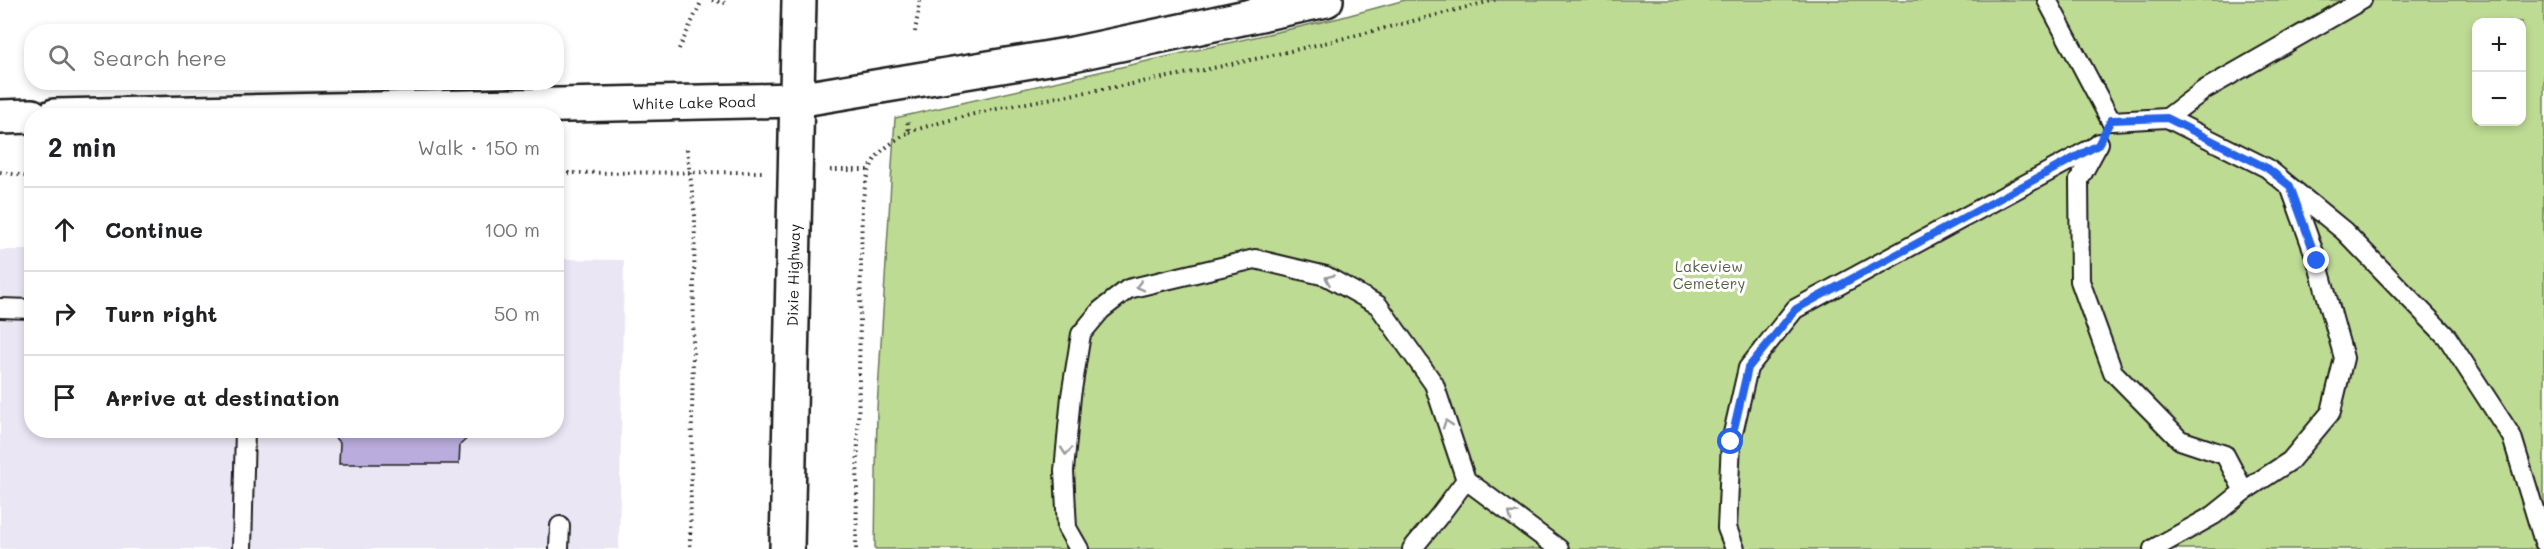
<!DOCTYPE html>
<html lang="en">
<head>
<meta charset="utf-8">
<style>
	:root { --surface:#fff; --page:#f6f6f6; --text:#202124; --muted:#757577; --line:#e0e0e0 }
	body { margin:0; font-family:Mali,sans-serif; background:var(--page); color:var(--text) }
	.controls { position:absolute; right:18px; top:18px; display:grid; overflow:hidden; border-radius:12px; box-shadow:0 3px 9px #0003 }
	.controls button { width:54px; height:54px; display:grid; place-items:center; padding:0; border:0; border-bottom:2px solid var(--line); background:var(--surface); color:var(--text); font:30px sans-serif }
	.stop { position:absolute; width:18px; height:18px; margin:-14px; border:4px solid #2563eb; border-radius:50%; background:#fff }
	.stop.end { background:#2563eb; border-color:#fff; box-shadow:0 2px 6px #0008 }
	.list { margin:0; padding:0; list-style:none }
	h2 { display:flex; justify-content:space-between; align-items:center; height:78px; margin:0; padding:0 24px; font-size:26px }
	h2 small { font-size:20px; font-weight:400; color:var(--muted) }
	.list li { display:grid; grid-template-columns:39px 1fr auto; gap:18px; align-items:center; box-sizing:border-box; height:84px; padding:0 24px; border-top:2px solid var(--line) }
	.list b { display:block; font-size:22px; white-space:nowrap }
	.list em { font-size:20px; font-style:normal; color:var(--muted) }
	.icon { flex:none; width:33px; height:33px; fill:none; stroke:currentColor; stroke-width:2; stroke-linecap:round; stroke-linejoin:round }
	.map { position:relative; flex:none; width:2544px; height:549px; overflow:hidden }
	.search { position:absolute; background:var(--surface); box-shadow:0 3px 9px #0003; left:24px; top:24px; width:540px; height:66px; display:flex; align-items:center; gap:15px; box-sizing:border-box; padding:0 21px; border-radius:24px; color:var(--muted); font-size:22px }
	.panel { position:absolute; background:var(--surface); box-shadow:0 3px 9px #0003; left:24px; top:108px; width:540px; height:330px; border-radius:24px }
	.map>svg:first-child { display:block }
	.built { fill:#eae6f4 }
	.green { fill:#bedb93; stroke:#6d7c58; stroke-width:1.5; fill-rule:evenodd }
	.building { fill:#baacdc; stroke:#1c1c1c; stroke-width:1.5 }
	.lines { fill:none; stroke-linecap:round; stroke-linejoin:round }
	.lane-casing { stroke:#1c1c1c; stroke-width:22 }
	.secondary-casing { stroke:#1c1c1c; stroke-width:38 }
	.primary-casing { stroke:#1c1c1c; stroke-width:38 }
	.path { stroke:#1c1c1c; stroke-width:4; stroke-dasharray:1.5 4.5; stroke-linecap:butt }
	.lane { stroke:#fff; stroke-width:18 }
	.secondary { stroke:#fff; stroke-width:33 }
	.primary { stroke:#fff; stroke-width:33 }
	.oneway { stroke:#999 }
	.route { stroke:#2563eb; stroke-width:8 }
	.labels { text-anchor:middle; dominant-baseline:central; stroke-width:6; stroke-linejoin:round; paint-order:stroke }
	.street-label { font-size:15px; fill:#1c1c1c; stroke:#fff }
	.park-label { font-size:15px; fill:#555f46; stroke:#fff }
</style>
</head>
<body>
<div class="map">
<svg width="2544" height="549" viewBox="0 0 2544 549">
	<rect width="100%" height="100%" fill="#fff"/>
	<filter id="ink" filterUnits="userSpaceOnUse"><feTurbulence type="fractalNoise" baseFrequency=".0167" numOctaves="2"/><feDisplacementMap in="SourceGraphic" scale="12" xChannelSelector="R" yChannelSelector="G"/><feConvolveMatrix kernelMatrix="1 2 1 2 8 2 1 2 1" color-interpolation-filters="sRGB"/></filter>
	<g filter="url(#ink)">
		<path class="built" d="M0 250H31L32 430H556L557 259 624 260 619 549H0Z"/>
		<path class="green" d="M1405 0H2544V549H875L877 408 895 118 1339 18ZM2476 22H2522V122H2476Z"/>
		<path class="building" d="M327 430H476L460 445 459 464H339L340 443Z"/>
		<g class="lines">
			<g class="lane-casing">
				<g id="lane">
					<path d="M2047 0 2111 121"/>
					<path d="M2167 118 2204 90 2362 0"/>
					<path d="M2111 121 2167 118 2267 168 2344 231 2447 337 2512 437 2544 542"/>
					<path d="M2099 143 2079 180 2080 281 2113 372 2180 440 2225 455 2244 491"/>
					<path d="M0 308 32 309"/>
					<path d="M242 549 245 430"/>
					<path d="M559 549 560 526"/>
					<path d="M1079 549 1067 528 1064 471 1071 396 1081 334 1101 310 1128 289 1255 259 1326 276 1378 305 1434 384 1466 480 1559 549"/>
					<path d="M1412 549 1439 516 1466 480"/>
					<path d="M1735 549 1727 528 1731 442 1748 368 1795 309 2098 145"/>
					<path d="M2153 549 2214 515 2244 491 2290 461 2331 412 2344 358 2317 261 2291 189"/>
				</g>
			</g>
			<g class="secondary-casing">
				<g id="secondary">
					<path id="s1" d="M54 116 797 100 1073 54 1326 0"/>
					<path d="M0 117 32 116"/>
				</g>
			</g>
			<g class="primary-casing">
				<g id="primary">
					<path id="s2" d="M787 549 799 0"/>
				</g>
			</g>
			<g class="path">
				<path d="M712 0 725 3"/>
				<path d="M915 32 920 0"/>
				<path d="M679 49 702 0"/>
				<path d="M909 132C992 105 1078 95 1163 78 1274 57 1386 28 1495 0"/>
				<path d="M687 149 695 216 690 549"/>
				<path d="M830 170H868"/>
				<path d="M0 172 32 177"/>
				<path d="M556 173 762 172"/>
				<path d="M856 549 862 204C869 162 872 154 909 132L907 118"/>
			</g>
			<use href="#lane" class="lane"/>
			<use href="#secondary" class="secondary"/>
			<use href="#primary" class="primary"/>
		</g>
		<defs><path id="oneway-chevron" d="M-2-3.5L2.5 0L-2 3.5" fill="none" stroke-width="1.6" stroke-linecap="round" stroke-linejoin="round" transform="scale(1.5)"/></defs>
		<g class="oneway">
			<use href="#oneway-chevron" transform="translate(1329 279) rotate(-156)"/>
			<use href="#oneway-chevron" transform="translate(1140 286) rotate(166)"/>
			<use href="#oneway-chevron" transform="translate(1447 424) rotate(-108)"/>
			<use href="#oneway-chevron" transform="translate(1066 451) rotate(95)"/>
			<use href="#oneway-chevron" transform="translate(1512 515) rotate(-142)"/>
		</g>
	</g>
	<g class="lines" filter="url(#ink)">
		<path class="route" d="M1731 442 1748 368 1796 309 2098 145 2111 120 2167 118 2267 168 2290 186 2317 261"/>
	</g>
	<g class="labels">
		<g class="street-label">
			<text stroke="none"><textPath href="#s1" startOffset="640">White Lake Road</textPath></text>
			<text stroke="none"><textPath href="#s2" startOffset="274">Dixie Highway</textPath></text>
		</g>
		<g class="park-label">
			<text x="1709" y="266">Lakeview<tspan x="1709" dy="17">Cemetery</tspan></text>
		</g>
	</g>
</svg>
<div class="controls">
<button>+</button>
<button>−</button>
</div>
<div class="stop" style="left:1731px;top:442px"></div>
<div class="stop end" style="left:2317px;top:261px"></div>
<div class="search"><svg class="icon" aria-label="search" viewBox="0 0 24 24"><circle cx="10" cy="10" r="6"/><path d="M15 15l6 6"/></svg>Search here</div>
<section class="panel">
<h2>2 min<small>Walk · 150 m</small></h2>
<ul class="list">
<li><svg class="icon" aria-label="ahead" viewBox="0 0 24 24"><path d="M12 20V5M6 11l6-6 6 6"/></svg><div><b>Continue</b></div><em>100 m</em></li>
<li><svg class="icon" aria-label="right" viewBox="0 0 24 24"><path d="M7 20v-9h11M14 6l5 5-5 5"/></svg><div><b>Turn right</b></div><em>50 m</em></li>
<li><svg class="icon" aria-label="arrive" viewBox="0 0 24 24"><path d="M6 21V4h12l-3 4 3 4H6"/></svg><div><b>Arrive at destination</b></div></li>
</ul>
</section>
</div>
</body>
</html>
